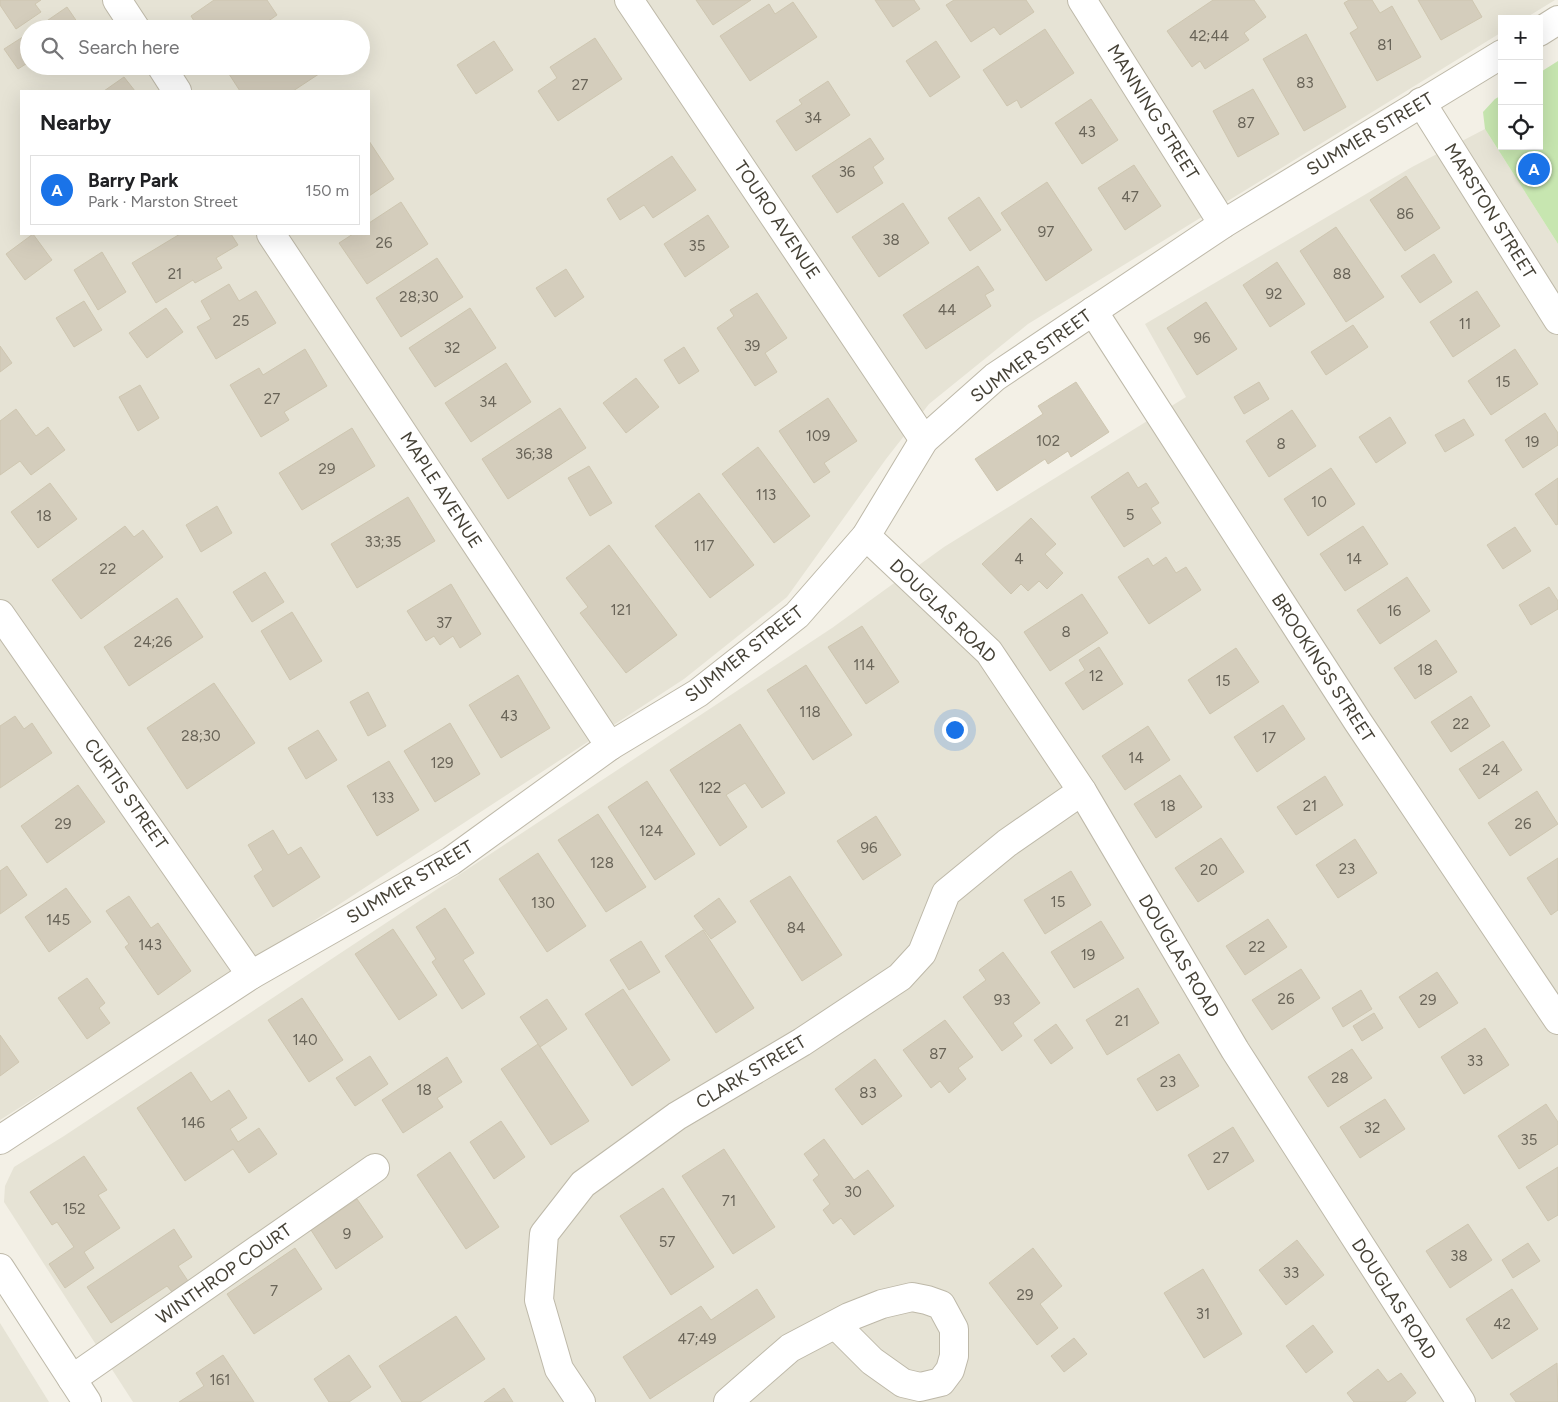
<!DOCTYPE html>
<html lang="en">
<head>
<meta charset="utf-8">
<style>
	:root { --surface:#fff; --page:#f6f6f6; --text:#202124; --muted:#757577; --line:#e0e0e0; --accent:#1a73e8 }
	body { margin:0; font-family:Figtree,sans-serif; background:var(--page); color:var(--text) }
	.controls { position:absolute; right:15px; top:15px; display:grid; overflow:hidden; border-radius:0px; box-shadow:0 5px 20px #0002 }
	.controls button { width:45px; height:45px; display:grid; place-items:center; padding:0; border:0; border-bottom:1px solid var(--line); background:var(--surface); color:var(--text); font:25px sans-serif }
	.you { position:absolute; left:954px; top:729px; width:18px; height:18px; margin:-12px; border:4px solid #fff; border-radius:50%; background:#1a73e8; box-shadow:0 0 0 8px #1a73e833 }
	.badge { display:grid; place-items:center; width:32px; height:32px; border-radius:50%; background:var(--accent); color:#fff; font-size:16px; font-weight:700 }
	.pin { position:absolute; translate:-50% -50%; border:2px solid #fff; box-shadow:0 1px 5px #0006 }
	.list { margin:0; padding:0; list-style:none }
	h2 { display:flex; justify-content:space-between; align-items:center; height:65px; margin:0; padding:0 20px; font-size:21px }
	h2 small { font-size:16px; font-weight:400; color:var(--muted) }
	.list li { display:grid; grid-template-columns:32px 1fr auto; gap:15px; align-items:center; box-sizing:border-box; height:70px; margin:0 10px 10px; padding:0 10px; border:1px solid var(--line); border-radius:0px }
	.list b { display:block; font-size:19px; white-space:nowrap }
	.list p { margin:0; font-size:16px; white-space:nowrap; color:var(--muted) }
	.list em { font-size:16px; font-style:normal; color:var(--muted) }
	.icon { flex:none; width:28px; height:28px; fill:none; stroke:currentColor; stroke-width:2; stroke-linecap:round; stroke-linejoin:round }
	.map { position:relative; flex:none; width:1558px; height:1402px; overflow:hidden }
	.search { position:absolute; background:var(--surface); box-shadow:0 5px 20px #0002; left:20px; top:20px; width:350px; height:55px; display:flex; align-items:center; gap:12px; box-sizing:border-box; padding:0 18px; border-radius:28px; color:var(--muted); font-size:19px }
	.panel { position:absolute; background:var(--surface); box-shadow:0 5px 20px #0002; left:20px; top:90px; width:350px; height:145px; border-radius:0px }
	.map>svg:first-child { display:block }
	.residential { fill:#e6e3d5; fill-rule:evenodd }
	.green { fill:#c7e6b0 }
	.building { fill:#d4cdbc; stroke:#cec6b0 }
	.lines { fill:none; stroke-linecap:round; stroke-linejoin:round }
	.minor-casing { stroke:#beb9a9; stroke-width:30 }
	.tertiary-casing { stroke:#beb9a9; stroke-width:30 }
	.minor { stroke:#fff; stroke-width:28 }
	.tertiary { stroke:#fff; stroke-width:28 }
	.labels { text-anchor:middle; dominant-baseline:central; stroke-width:4; stroke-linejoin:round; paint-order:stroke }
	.number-label { font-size:15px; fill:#696458 }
	.street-label { font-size:18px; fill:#454136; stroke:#fff }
</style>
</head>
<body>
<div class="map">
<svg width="1558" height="1402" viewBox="0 0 1558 1402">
	<rect width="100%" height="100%" fill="#f3f0e6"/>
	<g class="residential">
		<path d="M0 0H1555L1524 19H1502V32L1028 324 929 404 886 459 787 597 684 679 274 947 0 1120ZM29 29H361V66H29ZM21 91H369V234H21Z"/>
		<path d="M1485 129 1558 244V1402H133L4 1202 5 1186 14 1167 64 1136 832 628 944 547 1186 397 1145 324 1412 167Z"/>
		<path d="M0 1323 49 1402H0Z"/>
	</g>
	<path class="green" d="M1558 61V244L1485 129 1483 112 1495 99 1502 95V146H1539V73Z"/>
	<g class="building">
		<path d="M0 0H41L35 4 41 12 16 29 0 5Z"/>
		<path d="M214 0H267L277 15 257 29H199L191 16Z"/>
		<path d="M696 0H751L713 25Z"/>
		<path d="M875 0H914L920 9 893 27Z"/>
		<path d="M954 0H1026L1034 12 1000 35 994 27 971 42 946 5Z"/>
		<path d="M1213 0H1254L1266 17 1244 33 1249 40 1205 69 1200 61 1192 67 1167 31Z"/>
		<path d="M1349 0H1372L1380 13 1392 6 1421 57 1377 81 1350 33 1358 28 1344 3Z"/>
		<path d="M1418 0H1472L1482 17 1441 40Z"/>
		<path d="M793 2 817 37 750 81 720 36 769 4 775 14Z"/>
		<path d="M67 7 82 29H35Z"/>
		<path d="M1045 29 1074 73 1021 108 1017 100 1007 106 983 70Z"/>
		<path d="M29 33V62L18 69 4 49Z"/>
		<path d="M1306 34 1346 107 1304 131 1263 59Z"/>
		<path d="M595 38 622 79 558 121 538 91 557 78 550 67Z"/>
		<path d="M494 41 513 70 476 94 457 65Z"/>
		<path d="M936 41 960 77 930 97 906 61Z"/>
		<path d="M241 66H331L293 91H240L229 74Z"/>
		<path d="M124 77 135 91H104Z"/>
		<path d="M828 81 850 115 796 151 776 121 802 104 799 100Z"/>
		<path d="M1253 89 1279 134 1238 157 1213 111Z"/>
		<path d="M1091 99 1118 140 1082 164 1055 123Z"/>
		<path d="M870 138 884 159 873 167 883 183 837 213 812 176Z"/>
		<path d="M369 141 394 179 369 196Z"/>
		<path d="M672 156 696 190 653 218 644 205 620 220 607 199Z"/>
		<path d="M1134 165 1161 206 1125 230 1098 188Z"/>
		<path d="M1406 176 1440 228 1405 251 1370 200Z"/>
		<path d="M1047 182 1092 250 1046 281 1001 213Z"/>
		<path d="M979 197 1001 230 970 251 948 218Z"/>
		<path d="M401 202 428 244 367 284 339 243 353 234H369V223Z"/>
		<path d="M903 203 929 243 879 277 852 237Z"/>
		<path d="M708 215 729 247 685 277 664 244Z"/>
		<path d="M1336 227 1384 297 1346 322 1300 251Z"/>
		<path d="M33 234 52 260 25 280 6 254Z"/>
		<path d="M180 234H231L238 245 216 258 222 268 195 283 193 280 156 303 132 263Z"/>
		<path d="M102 252 126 292 98 310 74 270Z"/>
		<path d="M1434 254 1452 282 1420 303 1401 276Z"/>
		<path d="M437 258 463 297 401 337 376 298Z"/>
		<path d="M1277 262 1305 304 1270 327 1243 285Z"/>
		<path d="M978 266 994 290 985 295 991 306 926 349 903 315Z"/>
		<path d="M566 269 584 297 555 317 536 288Z"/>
		<path d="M229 284 239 301 256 291 276 323 216 359 197 327 211 319 201 301Z"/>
		<path d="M1477 291 1500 326 1453 357 1430 322Z"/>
		<path d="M757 293 787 338 765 353 777 372 755 386 717 328 734 316 730 310Z"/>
		<path d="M84 301 102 330 74 347 56 318Z"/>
		<path d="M1206 302 1237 349 1197 375 1167 328Z"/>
		<path d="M166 308 183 332 147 358 129 333Z"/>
		<path d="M470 308 496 348 435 387 409 348Z"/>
		<path d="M1353 325 1368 347 1326 375 1311 352Z"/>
		<path d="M0 346 12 363 0 372Z"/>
		<path d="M684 347 699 371 679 384 664 360Z"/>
		<path d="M305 349 327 386 284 412 289 420 261 437 230 385 259 368 263 375Z"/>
		<path d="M1515 349 1538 384 1491 415 1468 381Z"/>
		<path d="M506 363 531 402 471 442 445 403Z"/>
		<path d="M636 378 659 407 626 433 603 403Z"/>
		<path d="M1076 382 1109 432 1071 457 1068 451 1048 464 1045 459 997 491 975 459 1043 414 1038 406Z"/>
		<path d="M1259 382 1269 399 1244 414 1234 397Z"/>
		<path d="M140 385 159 418 138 431 119 397Z"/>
		<path d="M828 398 857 441 824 463 830 472 814 483 779 431Z"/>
		<path d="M560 408 586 448 508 499 482 459Z"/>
		<path d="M16 409 36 436 48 427 65 450 31 475 20 461 0 475V421Z"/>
		<path d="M1292 410 1316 446 1269 477 1246 441Z"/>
		<path d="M1545 413 1558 433V445L1523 468 1505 440Z"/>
		<path d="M1390 417 1406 443 1376 463 1359 437Z"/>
		<path d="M1464 419 1474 435 1445 452 1435 435Z"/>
		<path d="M352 428 375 466 302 510 279 473Z"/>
		<path d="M758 447 810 516 774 543 722 474Z"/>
		<path d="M589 466 612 503 590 516 568 478Z"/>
		<path d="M1331 468 1355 504 1308 536 1284 499Z"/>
		<path d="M1128 472 1138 488 1146 483 1159 503 1151 508 1161 523 1124 547 1091 497Z"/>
		<path d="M1558 478V524L1556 525 1535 494Z"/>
		<path d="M50 483 77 519 38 548 11 512Z"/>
		<path d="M699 493 754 565 710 598 655 526Z"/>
		<path d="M408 497 435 541 357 588 331 544Z"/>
		<path d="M217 506 232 533 201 552 186 525Z"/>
		<path d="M1031 518 1056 544 1045 554 1063 573 1047 589 1039 581 1028 591 1021 584 1011 594 982 564Z"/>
		<path d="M125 526 134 537 143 530 163 557 81 619 52 580Z"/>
		<path d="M1363 526 1388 564 1345 591 1320 554Z"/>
		<path d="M1515 527 1531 551 1503 569 1487 545Z"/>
		<path d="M609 545 677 635 626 673 580 613 588 607 566 578Z"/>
		<path d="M1166 557 1176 573 1186 567 1201 590 1149 624 1118 577 1148 558 1153 566Z"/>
		<path d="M265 572 284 602 252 622 233 592Z"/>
		<path d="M1407 577 1430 611 1380 644 1357 610Z"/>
		<path d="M451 584 481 634 460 648 453 636 440 645 434 636 426 641 407 611Z"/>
		<path d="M1549 587 1558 601V609L1531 625 1519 605Z"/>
		<path d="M1082 594 1108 633 1050 671 1024 632Z"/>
		<path d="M177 598 203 637 129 686 104 647Z"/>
		<path d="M292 612 322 661 290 680 261 631Z"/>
		<path d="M862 626 899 682 866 704 828 647Z"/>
		<path d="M1436 640 1457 672 1415 699 1394 668Z"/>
		<path d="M1099 647 1123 684 1083 710 1065 683 1085 670 1079 660Z"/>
		<path d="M1236 648 1259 682 1210 714 1188 680Z"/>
		<path d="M806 665 852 735 813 760 767 690Z"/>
		<path d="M518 675 550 728 501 758 469 705Z"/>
		<path d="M214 683 255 743 187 789 147 728Z"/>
		<path d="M368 692 386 726 368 736 350 702Z"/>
		<path d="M1471 696 1490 726 1451 752 1431 722Z"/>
		<path d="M1283 705 1305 739 1257 772 1234 737Z"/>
		<path d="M15 716 24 729 32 723 52 753 0 788V726Z"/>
		<path d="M450 723 480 774 435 802 404 751Z"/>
		<path d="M740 724 785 793 762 808 745 783 726 795 747 827 720 846 670 770Z"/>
		<path d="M1148 726 1170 760 1125 790 1102 756Z"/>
		<path d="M318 730 337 760 306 779 288 748Z"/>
		<path d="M1503 741 1522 770 1479 799 1459 769Z"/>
		<path d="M389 761 419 810 377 836 347 786Z"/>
		<path d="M1180 775 1202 807 1156 838 1134 804Z"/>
		<path d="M1325 776 1343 805 1296 835 1277 807Z"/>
		<path d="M647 781 695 854 655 880 608 807Z"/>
		<path d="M78 785 105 822 47 863 21 826Z"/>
		<path d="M1537 791 1558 824 1510 856 1488 823Z"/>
		<path d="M598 814 646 887 606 912 558 840Z"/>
		<path d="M876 816 901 855 863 880 837 841Z"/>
		<path d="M273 830 288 855 301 847 320 877 273 907 254 876 263 870 248 845Z"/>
		<path d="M1221 838 1244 872 1198 902 1175 868Z"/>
		<path d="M1355 839 1377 873 1338 898 1316 865Z"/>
		<path d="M538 853 586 926 547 952 499 879Z"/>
		<path d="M1558 858V910L1551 915 1527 878Z"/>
		<path d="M7 866 27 895 0 914V871Z"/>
		<path d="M1071 871 1091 905 1045 934 1024 900Z"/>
		<path d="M790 876 842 955 802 981 750 901Z"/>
		<path d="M66 888 91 922 49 952 25 917Z"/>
		<path d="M129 896 151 928 158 923 191 971 158 995 125 947 129 944 106 911Z"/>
		<path d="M719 898 736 922 711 939 694 916Z"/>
		<path d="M445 908 474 953 463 960 485 994 462 1009 432 962 436 959 416 927Z"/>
		<path d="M1268 919 1287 947 1245 975 1226 946Z"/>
		<path d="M1101 921 1124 958 1074 988 1051 952Z"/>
		<path d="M393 929 437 995 399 1020 355 954Z"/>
		<path d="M703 930 754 1008 716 1033 665 956Z"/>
		<path d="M641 941 660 972 629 990 610 960Z"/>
		<path d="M1003 952 1040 1003 1013 1023 1022 1036 1002 1051 963 997 986 980 979 970Z"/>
		<path d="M1301 969 1320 998 1272 1030 1252 1000Z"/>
		<path d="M1437 972 1458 1003 1419 1028 1399 997Z"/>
		<path d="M87 978 105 1003 99 1008 110 1023 87 1039 58 998Z"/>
		<path d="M1138 988 1159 1023 1107 1055 1086 1020Z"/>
		<path d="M623 989 670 1060 632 1086 585 1014Z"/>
		<path d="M1361 990 1372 1009 1343 1027 1332 1008Z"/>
		<path d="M302 998 343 1060 309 1082 268 1020Z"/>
		<path d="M547 999 567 1029 540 1047 520 1017Z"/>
		<path d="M1374 1013 1383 1028 1362 1041 1353 1026Z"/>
		<path d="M945 1020 973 1057 958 1068 966 1079 949 1093 940 1081 931 1088 903 1050Z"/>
		<path d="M1056 1024 1073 1048 1051 1064 1034 1040Z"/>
		<path d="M1485 1028 1509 1065 1464 1094 1441 1057Z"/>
		<path d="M0 1035 19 1062 0 1076Z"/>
		<path d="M538 1044 589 1121 551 1145 501 1069Z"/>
		<path d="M1352 1049 1372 1078 1328 1107 1308 1077Z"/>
		<path d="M1179 1054 1199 1086 1157 1111 1137 1079Z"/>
		<path d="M370 1056 388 1084 355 1106 336 1078Z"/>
		<path d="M447 1057 462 1082 437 1098 443 1107 403 1133 382 1100Z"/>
		<path d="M875 1059 902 1096 862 1125 835 1089Z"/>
		<path d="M191 1072 211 1102 229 1090 247 1118 230 1129 238 1142 259 1128 277 1154 249 1173 233 1149 185 1181 137 1108Z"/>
		<path d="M1385 1099 1405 1129 1360 1158 1340 1127Z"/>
		<path d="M1546 1104 1558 1122V1144L1519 1169 1498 1136Z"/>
		<path d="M501 1121 525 1157 494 1179 470 1142Z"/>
		<path d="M1233 1127 1254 1161 1208 1190 1188 1155Z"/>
		<path d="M824 1139 854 1180 868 1170 894 1206 854 1235 841 1218 833 1224 823 1210 830 1204 813 1180 819 1175 804 1154Z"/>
		<path d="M724 1149 775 1227 733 1254 682 1176Z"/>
		<path d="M450 1152 499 1227 466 1249 417 1175Z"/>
		<path d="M84 1156 107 1190 98 1195 120 1228 84 1252 94 1268 65 1288 49 1264 74 1247 57 1222 52 1225 30 1192Z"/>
		<path d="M1558 1167V1215L1548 1221 1526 1187Z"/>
		<path d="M663 1188 714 1267 671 1295 620 1216Z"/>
		<path d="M357 1199 383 1237 336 1269 311 1230Z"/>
		<path d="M1468 1224 1492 1260 1450 1288 1426 1251Z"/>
		<path d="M174 1229 192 1257 178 1266 188 1281 172 1292 167 1286 111 1323 87 1287Z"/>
		<path d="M1297 1240 1324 1275 1286 1305 1259 1270Z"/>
		<path d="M1528 1243 1540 1261 1513 1278 1502 1260Z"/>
		<path d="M295 1248 322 1289 254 1334 227 1294Z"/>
		<path d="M1033 1248 1062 1286 1040 1304 1058 1328 1037 1345 989 1283Z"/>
		<path d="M1203 1269 1242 1334 1204 1358 1164 1293Z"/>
		<path d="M757 1289 775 1317 650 1399 623 1357 701 1306 711 1320Z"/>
		<path d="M1512 1289 1538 1329 1492 1359 1466 1319Z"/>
		<path d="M456 1316 485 1359 420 1402H402L379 1366Z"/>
		<path d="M1313 1325 1333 1352 1306 1373 1286 1346Z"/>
		<path d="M1074 1338 1087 1354 1064 1372 1051 1356Z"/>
		<path d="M223 1355 254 1402H179L204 1386 196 1373Z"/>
		<path d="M349 1355 371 1387 349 1402H329L314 1379Z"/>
		<path d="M1557 1363 1558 1402H1516L1510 1394Z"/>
		<path d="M1378 1369 1388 1382 1401 1373 1416 1393 1405 1402H1354L1347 1393Z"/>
		<path d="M504 1388 513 1402H484Z"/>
	</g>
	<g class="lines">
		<g class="minor-casing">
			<g id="minor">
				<path d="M117 0 136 29"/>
				<path d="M629 0 924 440"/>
				<path d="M1082 0 1223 224"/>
				<path d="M161 66 177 91"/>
				<path d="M1421 102 1558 320"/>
				<path d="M271 234 610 746"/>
				<path d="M1093 311 1358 722 1558 1020"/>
				<path d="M866 536 989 652 1082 791 1235 1050 1461 1402"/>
				<path d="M0 614 251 975"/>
				<path d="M72 1379 375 1168"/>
				<path d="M581 1402 559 1369 539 1300 544 1234 583 1184 677 1116 802 1042 900 977 922 953 946 893 1007 843 1082 791"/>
				<path d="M728 1402 790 1348 849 1317 882 1304 912 1297 927 1300 941 1305 954 1329V1356L950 1370 941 1382 920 1387 903 1383 872 1361 836 1325"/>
			</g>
		</g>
		<g class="tertiary-casing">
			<g id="tertiary">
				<path d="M1539 32 1558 20"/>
				<path d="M0 1140 251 975 451 861 610 746 698 693 797 615 866 536 924 440 995 377 1223 224 1502 54"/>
				<path d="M0 1268 87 1402"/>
			</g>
		</g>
		<use href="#minor" class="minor"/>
		<use href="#tertiary" class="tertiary"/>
	</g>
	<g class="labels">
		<g class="number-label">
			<text x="1209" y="36">42;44</text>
			<text x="1385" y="45">81</text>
			<text x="1305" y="83">83</text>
			<text x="580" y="85">27</text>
			<text x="813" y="118">34</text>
			<text x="1246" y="123">87</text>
			<text x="1087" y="132">43</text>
			<text x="847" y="172">36</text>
			<text x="1130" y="197">47</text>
			<text x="1405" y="214">86</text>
			<text x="1046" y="232">97</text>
			<text x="891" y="240">38</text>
			<text x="384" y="243">26</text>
			<text x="697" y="246">35</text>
			<text x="175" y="274">21</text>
			<text x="1342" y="274">88</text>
			<text x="1274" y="294">92</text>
			<text x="419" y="297">28;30</text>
			<text x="947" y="310">44</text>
			<text x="241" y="321">25</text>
			<text x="1465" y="324">11</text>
			<text x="1202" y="338">96</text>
			<text x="752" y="346">39</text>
			<text x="452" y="348">32</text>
			<text x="1503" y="382">15</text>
			<text x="272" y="399">27</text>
			<text x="488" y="402">34</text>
			<text x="818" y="436">109</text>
			<text x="1048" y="441">102</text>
			<text x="1532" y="442">19</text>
			<text x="1281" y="444">8</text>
			<text x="534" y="454">36;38</text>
			<text x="327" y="469">29</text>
			<text x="766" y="495">113</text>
			<text x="1319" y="502">10</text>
			<text x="1130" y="515">5</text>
			<text x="44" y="516">18</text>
			<text x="383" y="542">33;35</text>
			<text x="704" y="546">117</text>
			<text x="1019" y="559">4</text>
			<text x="1354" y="559">14</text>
			<text x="108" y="569">22</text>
			<text x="621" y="610">121</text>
			<text x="1394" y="611">16</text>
			<text x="444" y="623">37</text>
			<text x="1066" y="632">8</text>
			<text x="153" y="642">24;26</text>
			<text x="864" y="665">114</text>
			<text x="1425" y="670">18</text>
			<text x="1096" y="676">12</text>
			<text x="1223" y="681">15</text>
			<text x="810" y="712">118</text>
			<text x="509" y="716">43</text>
			<text x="1461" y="724">22</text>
			<text x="201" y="736">28;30</text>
			<text x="1269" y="738">17</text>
			<text x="1136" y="758">14</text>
			<text x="442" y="763">129</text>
			<text x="1491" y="770">24</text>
			<text x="710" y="788">122</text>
			<text x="383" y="798">133</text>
			<text x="1168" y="806">18</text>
			<text x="1310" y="806">21</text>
			<text x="63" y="824">29</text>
			<text x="1523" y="824">26</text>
			<text x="651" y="831">124</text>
			<text x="869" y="848">96</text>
			<text x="602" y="863">128</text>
			<text x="1347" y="869">23</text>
			<text x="1209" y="870">20</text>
			<text x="1058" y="902">15</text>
			<text x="543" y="903">130</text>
			<text x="58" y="920">145</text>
			<text x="796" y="928">84</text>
			<text x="150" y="945">143</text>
			<text x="1257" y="947">22</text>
			<text x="1088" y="955">19</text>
			<text x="1286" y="999">26</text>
			<text x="1002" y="1000">93</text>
			<text x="1428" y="1000">29</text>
			<text x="1122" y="1021">21</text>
			<text x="305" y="1040">140</text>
			<text x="938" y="1054">87</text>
			<text x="1475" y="1061">33</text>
			<text x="1340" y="1078">28</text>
			<text x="1168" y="1082">23</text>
			<text x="424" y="1090">18</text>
			<text x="868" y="1093">83</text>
			<text x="193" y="1123">146</text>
			<text x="1372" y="1128">32</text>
			<text x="1529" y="1140">35</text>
			<text x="1221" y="1158">27</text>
			<text x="853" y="1192">30</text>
			<text x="729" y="1201">71</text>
			<text x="74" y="1209">152</text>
			<text x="347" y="1234">9</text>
			<text x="667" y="1242">57</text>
			<text x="1459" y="1256">38</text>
			<text x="1291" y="1273">33</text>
			<text x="274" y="1291">7</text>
			<text x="1025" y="1295">29</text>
			<text x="1203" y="1314">31</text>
			<text x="1502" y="1324">42</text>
			<text x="697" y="1339">47;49</text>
			<text x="220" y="1380">161</text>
		</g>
		<g class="street-label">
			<text transform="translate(1153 112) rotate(58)">MANNING STREET</text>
			<text transform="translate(1370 134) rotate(-31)">SUMMER STREET</text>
			<text transform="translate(1490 211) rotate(58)">MARSTON STREET</text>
			<text transform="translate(777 220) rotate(56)">TOURO AVENUE</text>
			<text transform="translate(1031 356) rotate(-36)">SUMMER STREET</text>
			<text transform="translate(441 490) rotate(57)">MAPLE AVENUE</text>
			<text transform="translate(943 611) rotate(44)">DOUGLAS ROAD</text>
			<text transform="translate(744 654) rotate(-38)">SUMMER STREET</text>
			<text transform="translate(1323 668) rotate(57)">BROOKINGS STREET</text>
			<text transform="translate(126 794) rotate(55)">CURTIS STREET</text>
			<text transform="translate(410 882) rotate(-31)">SUMMER STREET</text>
			<text transform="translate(1179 956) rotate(59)">DOUGLAS ROAD</text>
			<text transform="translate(751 1072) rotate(-31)">CLARK STREET</text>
			<text transform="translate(224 1274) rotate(-35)">WINTHROP COURT</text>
			<text transform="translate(1394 1299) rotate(57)">DOUGLAS ROAD</text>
		</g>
	</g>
</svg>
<div class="controls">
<button>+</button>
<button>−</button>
<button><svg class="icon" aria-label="locate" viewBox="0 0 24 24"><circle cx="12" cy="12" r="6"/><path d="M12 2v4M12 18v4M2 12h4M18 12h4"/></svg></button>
</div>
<div class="you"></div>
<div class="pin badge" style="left:1534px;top:169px">A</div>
<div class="search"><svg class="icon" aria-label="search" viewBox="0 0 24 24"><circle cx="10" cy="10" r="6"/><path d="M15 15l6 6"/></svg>Search here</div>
<section class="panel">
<h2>Nearby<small></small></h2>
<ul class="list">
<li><span class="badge">A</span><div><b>Barry Park</b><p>Park · Marston Street</p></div><em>150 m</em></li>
</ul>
</section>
</div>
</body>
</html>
